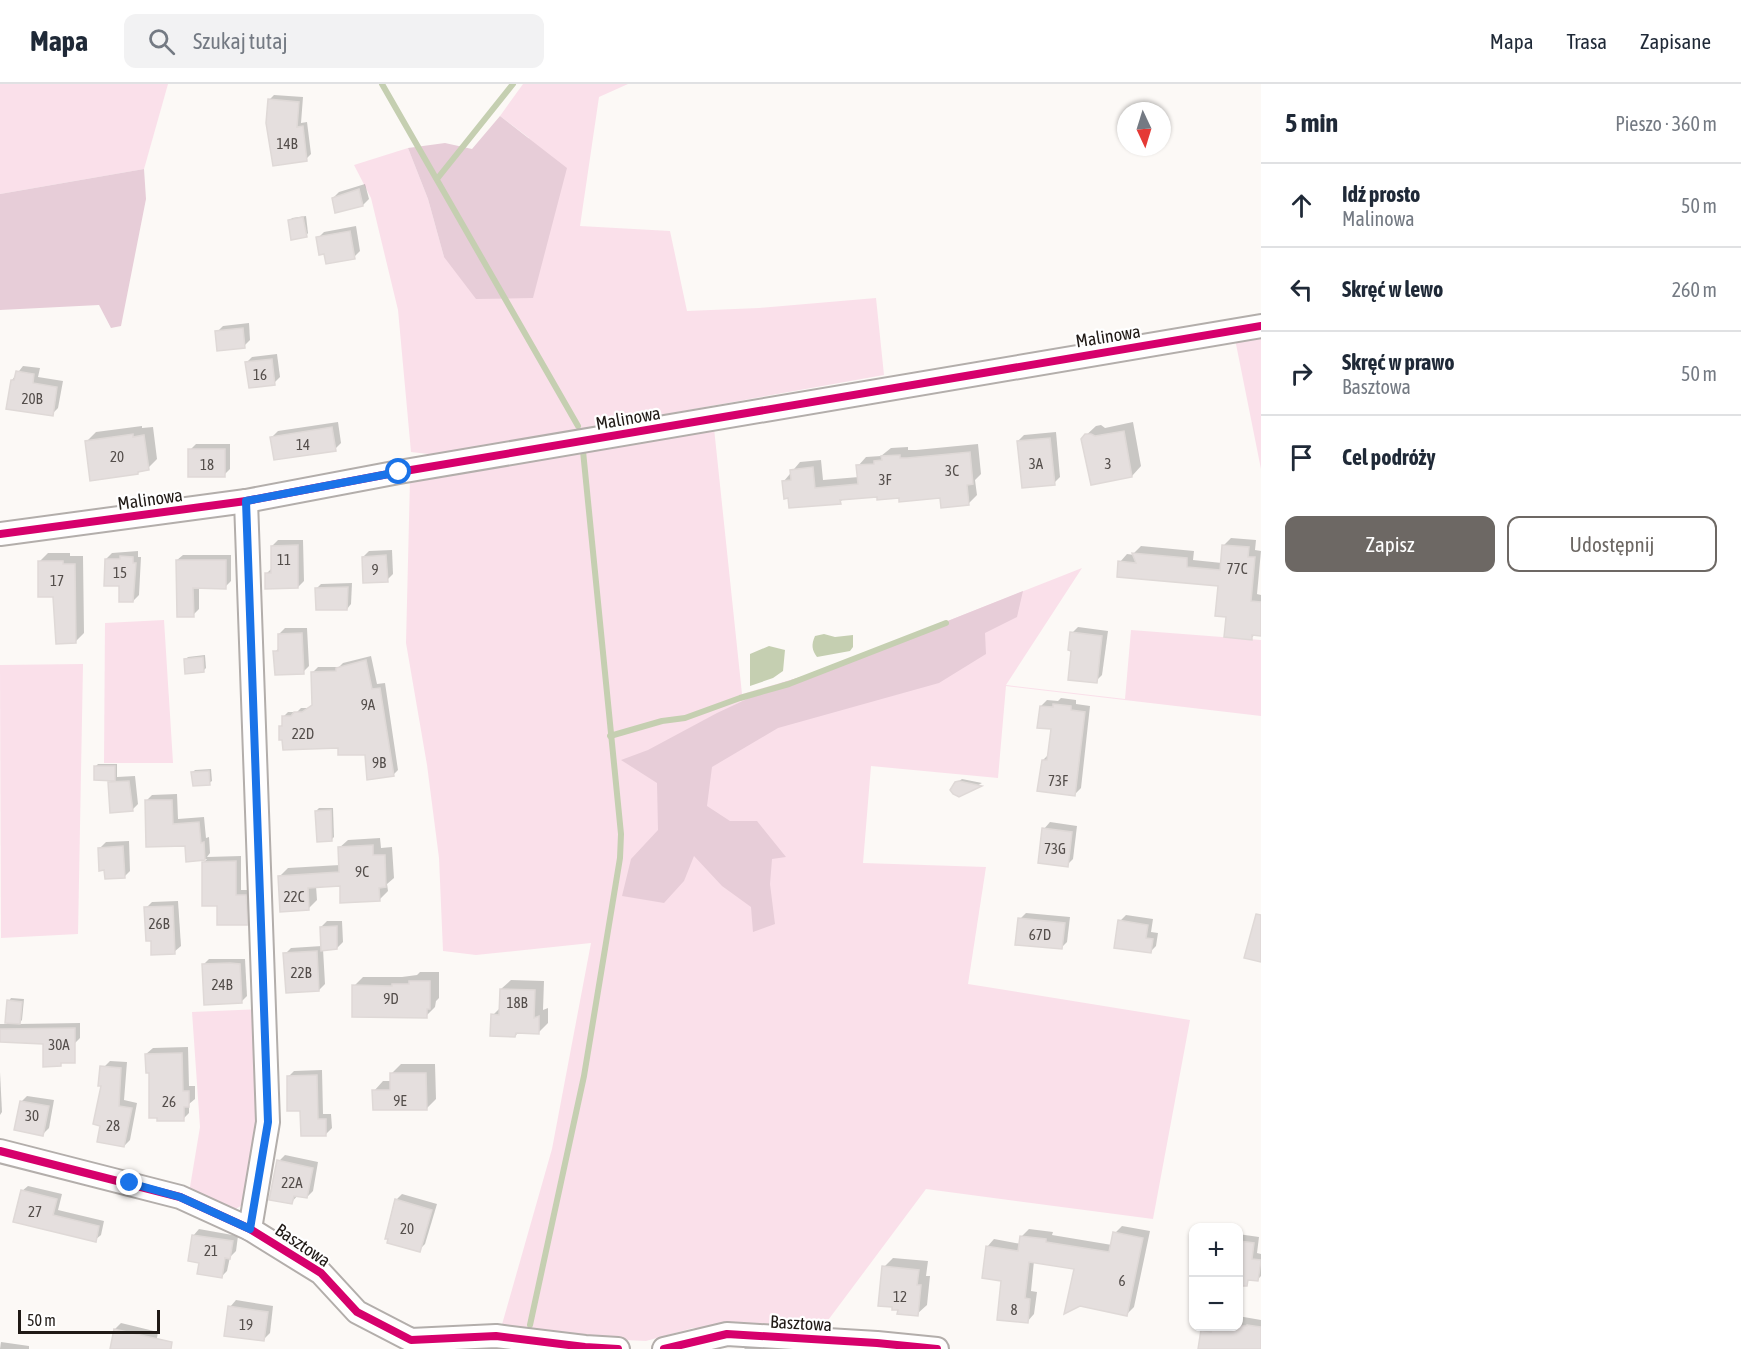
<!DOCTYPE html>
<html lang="pl">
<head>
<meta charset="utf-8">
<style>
	:root { --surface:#fff; --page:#f2f2f3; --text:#1f2937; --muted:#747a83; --line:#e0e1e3; --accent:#6d6864 }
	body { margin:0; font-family:"Asap Condensed",sans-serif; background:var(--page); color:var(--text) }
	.controls { position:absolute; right:18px; bottom:18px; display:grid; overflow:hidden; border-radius:12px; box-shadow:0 2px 4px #0004 }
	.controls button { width:54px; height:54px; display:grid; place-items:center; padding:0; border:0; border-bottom:2px solid var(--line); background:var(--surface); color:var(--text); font:30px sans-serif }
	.compass { position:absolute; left:1117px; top:18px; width:54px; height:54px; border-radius:50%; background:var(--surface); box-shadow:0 2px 4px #0004; rotate:176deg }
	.scale { position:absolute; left:18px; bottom:15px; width:142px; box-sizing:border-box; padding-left:6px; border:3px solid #201a16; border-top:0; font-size:16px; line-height:21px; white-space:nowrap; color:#201a16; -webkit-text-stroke:4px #fff; paint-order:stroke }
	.stop { position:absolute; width:18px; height:18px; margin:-14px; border:4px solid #1a73e8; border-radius:50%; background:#fff }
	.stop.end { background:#1a73e8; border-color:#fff; box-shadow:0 2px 6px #0008 }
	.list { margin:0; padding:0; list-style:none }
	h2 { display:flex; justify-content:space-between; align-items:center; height:78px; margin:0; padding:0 24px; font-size:26px }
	h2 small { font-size:20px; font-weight:400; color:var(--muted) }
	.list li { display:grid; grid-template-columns:39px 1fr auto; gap:18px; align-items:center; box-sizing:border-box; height:84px; padding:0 24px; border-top:2px solid var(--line) }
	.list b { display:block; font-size:22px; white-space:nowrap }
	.list p { margin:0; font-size:20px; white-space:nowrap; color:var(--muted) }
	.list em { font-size:20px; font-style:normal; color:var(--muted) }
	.actions { display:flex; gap:12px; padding:18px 24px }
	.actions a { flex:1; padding:14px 0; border:2px solid var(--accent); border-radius:12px; text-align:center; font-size:21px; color:var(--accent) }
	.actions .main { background:var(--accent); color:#fff }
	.icon { flex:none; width:33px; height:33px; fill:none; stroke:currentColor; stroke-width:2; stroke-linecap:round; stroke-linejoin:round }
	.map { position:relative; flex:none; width:1261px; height:1265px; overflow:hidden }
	header { display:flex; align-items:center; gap:36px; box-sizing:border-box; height:84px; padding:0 30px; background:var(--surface); border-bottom:2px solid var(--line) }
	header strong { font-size:28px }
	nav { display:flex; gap:33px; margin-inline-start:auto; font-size:21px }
	.search { width:420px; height:54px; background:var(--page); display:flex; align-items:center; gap:15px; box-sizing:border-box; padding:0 21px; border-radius:12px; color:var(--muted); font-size:22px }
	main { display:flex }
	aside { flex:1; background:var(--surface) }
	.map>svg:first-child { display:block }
	.green { fill:#fae0ea }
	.forest { fill:#e7cdd8 }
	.water { fill:#c5cfb1 }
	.shadow { fill:#0003 }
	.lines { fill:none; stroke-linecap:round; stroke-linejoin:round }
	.stream { stroke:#c5cfb1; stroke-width:6 }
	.building { fill:#e5dfde; stroke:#dfd9d7; stroke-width:1.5 }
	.minor-casing { stroke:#b3aeab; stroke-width:26 }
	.minor { stroke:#fffefe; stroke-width:22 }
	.cycleway-casing { stroke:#fff; stroke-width:11 }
	.cycleway { stroke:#d6006c; stroke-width:8 }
	.route { stroke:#1a73e8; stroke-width:8 }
	.labels { text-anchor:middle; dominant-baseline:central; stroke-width:4.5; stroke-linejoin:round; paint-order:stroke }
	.number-label { font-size:15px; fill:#544e4b }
	.street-label { font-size:18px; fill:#201a16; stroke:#fff }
</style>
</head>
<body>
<header>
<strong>Mapa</strong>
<div class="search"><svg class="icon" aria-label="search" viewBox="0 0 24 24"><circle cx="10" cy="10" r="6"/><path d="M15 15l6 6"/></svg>Szukaj tutaj</div>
<nav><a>Mapa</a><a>Trasa</a><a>Zapisane</a></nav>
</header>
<main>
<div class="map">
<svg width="1261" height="1265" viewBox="0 0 1261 1265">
	<rect width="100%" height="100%" fill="#fcf9f6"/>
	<g class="green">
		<path d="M0 0H168L144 85 0 110Z"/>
		<path d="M523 0H628L599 13 580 142 670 147 687 227 759 224 876 214 884 291 437 371 411 368 398 226 371 114 354 81 408 64 428 115 444 173 529 54 500 32Z"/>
		<path d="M1261 250V385L1235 255Z"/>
		<path d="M714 344 742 610 821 587 1082 484 1006 601 1125 615 1131 546 1261 556V632L1006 602 998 694 871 682 863 779 986 783 968 900 1190 936 1153 1135 926 1105 820 1247 811 1244H693L646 1257 535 1252 501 1244 552 1065 591 859 476 871 443 867 439 774 427 681 406 559 410 395Z"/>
		<path d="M164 536 173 679H104L105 539Z"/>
		<path d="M83 580 78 850 1 854 0 581Z"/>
		<path d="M259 925 261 1028 244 1120 234 1126 189 1109 200 1043 192 928Z"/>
	</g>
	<g class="forest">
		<path d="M500 32 567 84 533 214 476 215 444 173 428 115 408 64 445 59 472 65Z"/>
		<path d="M144 85 146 115 121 242 111 244 99 221 0 226V110Z"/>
		<path d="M1023 507 1017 533 985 549 986 570 939 599 778 644 712 683 707 722 730 737H757L786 773 772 775 770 800 775 840 753 848 751 823 722 802 694 772 684 797 664 819 622 812 631 775 658 746 657 699 621 676 648 666 717 629 781 599 832 583Z"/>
	</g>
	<g class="water">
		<path d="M824 550 835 553 853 551V563L850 567 817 573C812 566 811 561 815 552Z"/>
		<path d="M769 562 785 566 783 587 773 594 750 602V570Z"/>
	</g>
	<g class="shadow">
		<path d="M274 11 303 13 301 39 307 38 311 70 306 75 269 16Z"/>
		<path d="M365 100 369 115 363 121 333 114 339 108Z"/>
		<path d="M306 132 308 149 306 152 290 137 292 134Z"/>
		<path d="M356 142 360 167 354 173 318 154 324 148Z"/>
		<path d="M249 239 250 256 244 262 217 248 223 242Z"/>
		<path d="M277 270 280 293 274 299 246 279 252 273Z"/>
		<path d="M23 282 40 284 38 293 63 297 58 324 52 330 12 296Z"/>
		<path d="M338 338 341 359 335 365 272 353 278 347Z"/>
		<path d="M1133 338 1141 382 1132 392 1082 355 1096 342 1101 341 1105 344Z"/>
		<path d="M142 342V344L153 343 157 375 148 384 141 386 138 389 86 358 96 348Z"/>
		<path d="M1056 348 1060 393 1054 399 1018 357 1024 351Z"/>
		<path d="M196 360H230V385L224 391 190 366Z"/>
		<path d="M978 360 981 390 975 396 977 411 968 420 942 413 878 411 844 414 840 418 784 397 800 378 821 376 823 396 859 393 858 382 866 373 881 372 891 364 908 363V366H916Z"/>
		<path d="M1231 454 1256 456 1255 466 1261 467 1257 510 1261 511V550H1256L1251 554 1228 532 1219 501 1120 478 1127 470 1135 471 1134 469 1141 462 1194 467 1193 476 1222 479 1224 461Z"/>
		<path d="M278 456H303L304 497 298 503 267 489 272 484V462Z"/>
		<path d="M392 466 393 490 387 496 363 473 369 467Z"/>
		<path d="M138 467V473H141L139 511 133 517 121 501 106 475 112 469Z"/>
		<path d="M48 469H70V472H83L84 549 75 558 40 477Z"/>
		<path d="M183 471H231V497L225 503H199V525L193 531 177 476Z"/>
		<path d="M352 499 351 520 347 525 317 504 321 500Z"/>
		<path d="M1078 543 1108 547 1102 591 1096 597 1073 565 1072 549Z"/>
		<path d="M285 544H307L309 582 303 588 275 568 280 563 279 550Z"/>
		<path d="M205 571 206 584 203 587 186 575 188 573Z"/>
		<path d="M371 572 377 600 385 599 398 686 393 691 366 670 339 663 281 642 283 640V633L288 628H297L301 624H309L313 620 312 589 318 583H339L343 579Z"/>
		<path d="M1061 614 1076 616V620L1090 622 1081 704 1075 710 1043 676 1049 670 1052 644 1041 622 1047 616 1058 617Z"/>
		<path d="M98 680H117V693L135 692 138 720 132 726 110 699 114 695 96 682Z"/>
		<path d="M211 685 212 697 209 699 193 688 195 686Z"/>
		<path d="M962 695 982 699 959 711 956 699Z"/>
		<path d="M177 710 178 735 204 733 206 754 209 753 210 769 207 773 241 772V806H252L253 834 247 839 218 821 204 778 207 775 187 776 186 761 146 717 152 711Z"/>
		<path d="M319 724H333L334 753 331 756 316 727Z"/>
		<path d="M1050 738 1077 742 1073 775 1067 781 1044 745Z"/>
		<path d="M380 754 381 764 392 763 394 794 387 800 388 807 379 816 341 801 316 802 317 816 309 824 280 792 288 784 340 781 339 764 348 756Z"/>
		<path d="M129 757 130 787 124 793 100 764 106 758Z"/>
		<path d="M178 817 181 862 174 868 152 855 146 824 152 818Z"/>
		<path d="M1026 829 1070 833 1067 858 1061 864 1020 835Z"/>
		<path d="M1126 831 1153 835 1151 848 1158 849 1156 862 1150 868 1120 837Z"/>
		<path d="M327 837H342L343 858 337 864 323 865 325 900 319 906 285 870 291 864 322 862 321 843Z"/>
		<path d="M209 875H245L247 912 241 918 203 881Z"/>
		<path d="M420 888H439V914L436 917 435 923 426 932 354 902 363 893H402L417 891Z"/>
		<path d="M511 896 544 897 543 926 548 924V939L538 949 519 948 515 952 493 931 501 923V905Z"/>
		<path d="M11 914 24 915 22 936 18 940 80 939V954L74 960 0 957V940H7L9 917Z"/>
		<path d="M188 963 189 1002H195V1015L189 1020V1029L183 1035 151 988 146 970 153 964Z"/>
		<path d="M110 977 127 978 124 1016 137 1019 130 1056 124 1062 102 1041 104 983Z"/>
		<path d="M401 980H435L436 1015 426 1025 374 1007 383 997H392L391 990Z"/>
		<path d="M322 986 323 1030H331L332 1044 326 1050 302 1025 288 993 294 987Z"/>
		<path d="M0 988 2 1028 0 1031Z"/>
		<path d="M27 1012 54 1016 49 1044 43 1050 21 1018Z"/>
		<path d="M285 1071 318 1078 313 1107 307 1113 298 1111 291 1119 279 1077Z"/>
		<path d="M28 1102 62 1110 58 1126 104 1137 101 1151 95 1156 15 1137 22 1107Z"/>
		<path d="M402 1110 437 1120 425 1160 419 1166 396 1116Z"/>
		<path d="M1122 1142 1150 1147 1134 1223 1127 1230 1076 1183 1034 1177 1031 1207 1037 1208 1034 1230 1027 1238 1002 1195 987 1163 994 1155 1021 1160 1022 1152 1029 1145 1053 1148 1052 1151 1112 1161 1115 1149Z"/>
		<path d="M199 1145 238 1152 236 1167 230 1173 227 1187 221 1193 200 1178 193 1152Z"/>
		<path d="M1238 1150 1259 1153 1257 1169 1261 1170V1192L1258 1195 1238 1193Z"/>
		<path d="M893 1174 928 1177 926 1192H930L927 1221 917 1230 899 1225 884 1183Z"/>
		<path d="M236 1216 273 1222 270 1249 264 1255 230 1223Z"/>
		<path d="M1238 1232 1261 1236V1265H1204L1203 1247 1207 1242H1238Z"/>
		<path d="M121 1239 158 1248 155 1265H112L115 1245Z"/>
		<path d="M1 1258 29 1262V1265H0Z"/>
		<path d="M748 1261 772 1262V1265H744Z"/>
	</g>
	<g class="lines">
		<g class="stream">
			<path d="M382 0 578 342"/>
			<path d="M437 95 513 0"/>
			<path d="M610 652 662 637 685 634 740 614 789 600 946 539"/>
			<path d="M530 1241 584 992 620 774 621 750 583 367"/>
		</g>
	</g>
	<g class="building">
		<path d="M268 15 299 18 297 43 303 42 307 77 273 82 266 39Z"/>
		<path d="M359 105 363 122 335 129 332 114Z"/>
		<path d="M303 133 307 153 291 156 288 136Z"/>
		<path d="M350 147 355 175 326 180 324 170 319 171 316 153Z"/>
		<path d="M243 244 245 264 217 267 215 247Z"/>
		<path d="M272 275 275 301 249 304 245 278Z"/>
		<path d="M16 287 34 290 33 299 57 303 53 332 6 325 11 296H14Z"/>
		<path d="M332 343 336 367 274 376 270 353Z"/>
		<path d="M1124 347 1132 393 1091 401 1081 355 1085 350H1091L1095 352Z"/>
		<path d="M133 350V353L144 351 149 386 138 388V390L90 397 85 357Z"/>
		<path d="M1050 354 1055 401 1022 404 1017 357Z"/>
		<rect x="188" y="365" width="37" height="28"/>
		<path d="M970 368 973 400 967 401 969 421 941 424 940 414 899 418V414L877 416V413L840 416 841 420 789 424 788 414 784 415 782 397 791 396 790 386 813 383 815 404 858 400 856 381 874 380V377L882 376 881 372 900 371V374H907Z"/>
		<path d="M298 461V504L265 505V489H271V462Z"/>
		<path d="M1222 461 1249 463 1248 473H1255L1251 517 1261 518V552L1252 551V556L1224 553 1226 533 1215 532 1218 502 1117 493 1118 477 1136 479 1132 469 1187 474V483L1220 486Z"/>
		<path d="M386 471 388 498 363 499 362 473Z"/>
		<path d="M120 472 133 473V479H136L133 518H119V502H104L105 475H120Z"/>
		<path d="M176 476H226V505L193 504 194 533H177Z"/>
		<path d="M38 477H63V480H75L76 559 56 560 53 513H38Z"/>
		<path d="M348 503 347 526H316L315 504Z"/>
		<path d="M1070 548 1102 552 1097 599 1068 596 1071 567 1068 566Z"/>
		<path d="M302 549 304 590 275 591 273 567H278V550Z"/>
		<path d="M203 573 204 588 185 590 184 575Z"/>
		<path d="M366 576 372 605 380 604 394 692 367 696 365 671H338V664L283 666 282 656H279V642H282V632H291L294 628H302L312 621 311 588 336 587V584Z"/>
		<path d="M1053 620 1071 622V626L1085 628 1075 712 1037 707 1042 676H1047L1051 645 1037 644 1040 622 1053 623Z"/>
		<path d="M94 682H115V697L94 696Z"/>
		<path d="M209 687 210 701 193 702 191 688Z"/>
		<path d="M129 697 133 727 110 729 108 698Z"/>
		<path d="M959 697 982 702 959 713 953 710 950 706 955 698Z"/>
		<path d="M145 716H172L173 740 199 738 201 759 204 758 205 776 186 778 185 762 146 763Z"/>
		<path d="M331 726 332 757 317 758 315 727Z"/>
		<path d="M1042 744 1072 748 1068 783 1038 779Z"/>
		<path d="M373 761V771H385L386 803 379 804 380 817 340 819V802L308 804 309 826 280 828 278 792 339 788 338 763Z"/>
		<path d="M123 762 125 794 105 795 104 786 99 787 98 764Z"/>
		<path d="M236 777V811H246L248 841H217V822H202V778Z"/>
		<path d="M173 822 175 870 151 871V857H146L144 823Z"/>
		<path d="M1256 830 1261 831V878L1244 874Z"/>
		<path d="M1018 834 1065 839 1062 865 1015 861Z"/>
		<path d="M1118 836 1148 841 1146 854 1153 855 1151 869 1114 864Z"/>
		<path d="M337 842V865L321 867 320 843Z"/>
		<path d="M317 867 319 907 286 909 283 869Z"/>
		<path d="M230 879 240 880 242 919 204 921 202 880Z"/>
		<path d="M409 897H430V925H427V934L352 933V901L392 902V900H409Z"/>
		<path d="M500 905 535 906 534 934 539 932V950L516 949 515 953 490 952 491 930 499 931Z"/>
		<path d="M7 916 22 918 20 940 5 939Z"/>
		<path d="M75 944V979H61V982L43 983V960L0 958V945Z"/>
		<path d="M182 969 183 1007H189V1023H184V1037H157V1034H149V989H146L145 970Z"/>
		<path d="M100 982 121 984 119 1022 132 1024 124 1063 97 1058 100 1042 93 1040 101 1002H98Z"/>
		<path d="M390 989H426L427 1026H373L372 1006H390Z"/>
		<path d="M317 991 318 1035H326V1052H301L300 1027H287V992Z"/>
		<path d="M20 1017 49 1022 43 1052 14 1046Z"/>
		<path d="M277 1076 313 1084 307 1114 294 1112 292 1120 269 1116Z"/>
		<path d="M21 1106 57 1115 53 1131 99 1142 96 1158 13 1138Z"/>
		<path d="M395 1115 432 1126 420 1168 387 1159 388 1155H385Z"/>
		<path d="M1113 1148 1143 1154 1127 1232 1080 1222 1064 1230 1074 1185 1029 1178 1025 1214 1030 1215 1028 1239 997 1236 1001 1197 982 1194 986 1162 1018 1167 1020 1152 1046 1155V1158L1109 1168Z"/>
		<path d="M192 1151 233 1157 230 1175 225 1174 222 1194 197 1190 199 1179 188 1177Z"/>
		<path d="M1239 1157 1254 1159 1252 1175 1261 1176 1258 1197 1248 1196 1247 1202H1239Z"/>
		<path d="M882 1182 919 1186 917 1201H921L918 1232 897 1230 898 1226H892V1223L878 1222Z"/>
		<path d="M228 1222 268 1228 264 1257 224 1252Z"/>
		<path d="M1247 1241 1261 1243V1265H1198L1201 1246 1211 1248 1212 1242H1247Z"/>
		<path d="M114 1245 172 1258 171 1265H110Z"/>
	</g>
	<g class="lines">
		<g class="minor-casing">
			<g id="minor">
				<path d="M246 417 268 1038 250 1145"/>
				<path d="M0 450 246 417 399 388 1261 242"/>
				<path d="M0 1067 180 1113 250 1145 321 1189 357 1228 411 1256 496 1252 585 1263 618 1265"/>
				<path d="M664 1265 727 1250 877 1259 937 1265"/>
			</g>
		</g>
		<use href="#minor" class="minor"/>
		<g class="cycleway-casing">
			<g id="cycleway">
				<path d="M0 450 246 417 399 388 1261 242"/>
				<path d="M0 1067 180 1113 250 1145 321 1189 357 1228 411 1256 496 1252 585 1263 618 1265"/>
				<path d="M664 1265 727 1250 877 1259 937 1265"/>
			</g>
		</g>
		<use href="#cycleway" class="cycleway"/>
	</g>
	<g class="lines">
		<path class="route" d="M130 1099 180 1113 250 1145 268 1038 246 417 399 388"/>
	</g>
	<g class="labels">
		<g class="number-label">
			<text x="287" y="59">14B</text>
			<text x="260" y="290">16</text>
			<text x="32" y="314">20B</text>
			<text x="303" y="360">14</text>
			<text x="117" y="372">20</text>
			<text x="1036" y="379">3A</text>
			<text x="1108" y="379">3</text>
			<text x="207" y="380">18</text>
			<text x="952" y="386">3C</text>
			<text x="885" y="395">3F</text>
			<text x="284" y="475">11</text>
			<text x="1237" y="484">77C</text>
			<text x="375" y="485">9</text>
			<text x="120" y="488">15</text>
			<text x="57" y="496">17</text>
			<text x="368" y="620">9A</text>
			<text x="303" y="649">22D</text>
			<text x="379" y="678">9B</text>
			<text x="1058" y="696">73F</text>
			<text x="1055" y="764">73G</text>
			<text x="362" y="787">9C</text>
			<text x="294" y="812">22C</text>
			<text x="159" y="839">26B</text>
			<text x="1040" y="850">67D</text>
			<text x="301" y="888">22B</text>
			<text x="222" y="900">24B</text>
			<text x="391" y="914">9D</text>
			<text x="517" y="918">18B</text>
			<text x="59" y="960">30A</text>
			<text x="400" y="1016">9E</text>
			<text x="169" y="1017">26</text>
			<text x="32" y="1031">30</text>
			<text x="113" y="1041">28</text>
			<text x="292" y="1098">22A</text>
			<text x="35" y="1127">27</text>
			<text x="407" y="1144">20</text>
			<text x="211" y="1166">21</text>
			<text x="1122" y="1196">6</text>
			<text x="900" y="1212">12</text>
			<text x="1014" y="1225">8</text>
			<text x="246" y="1240">19</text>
		</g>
		<g class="street-label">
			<text transform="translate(1108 252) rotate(-9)">Malinowa</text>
			<text transform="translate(628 334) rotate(-10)">Malinowa</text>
			<text transform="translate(150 415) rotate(-8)">Malinowa</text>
			<text transform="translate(303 1161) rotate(34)">Basztowa</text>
			<text transform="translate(801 1239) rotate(3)">Basztowa</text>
		</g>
	</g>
</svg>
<div class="controls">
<button>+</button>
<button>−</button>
</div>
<svg class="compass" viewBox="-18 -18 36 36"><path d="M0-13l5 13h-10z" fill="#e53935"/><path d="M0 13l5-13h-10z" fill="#747a83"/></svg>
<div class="scale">50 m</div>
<div class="stop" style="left:399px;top:388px"></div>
<div class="stop end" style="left:130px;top:1099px"></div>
</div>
<aside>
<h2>5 min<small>Pieszo · 360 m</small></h2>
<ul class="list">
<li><svg class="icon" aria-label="ahead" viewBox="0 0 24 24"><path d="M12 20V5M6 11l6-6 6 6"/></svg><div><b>Idź prosto</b><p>Malinowa</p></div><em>50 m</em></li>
<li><svg class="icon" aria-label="left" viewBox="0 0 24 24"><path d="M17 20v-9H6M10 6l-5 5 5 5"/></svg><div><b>Skręć w lewo</b></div><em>260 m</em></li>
<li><svg class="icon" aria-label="right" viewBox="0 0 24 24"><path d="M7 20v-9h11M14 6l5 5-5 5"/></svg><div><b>Skręć w prawo</b><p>Basztowa</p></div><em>50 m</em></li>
<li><svg class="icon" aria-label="arrive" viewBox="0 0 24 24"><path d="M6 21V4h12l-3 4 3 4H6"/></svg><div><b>Cel podróży</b></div></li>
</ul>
<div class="actions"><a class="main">Zapisz</a><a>Udostępnij</a></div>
</aside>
</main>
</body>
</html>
